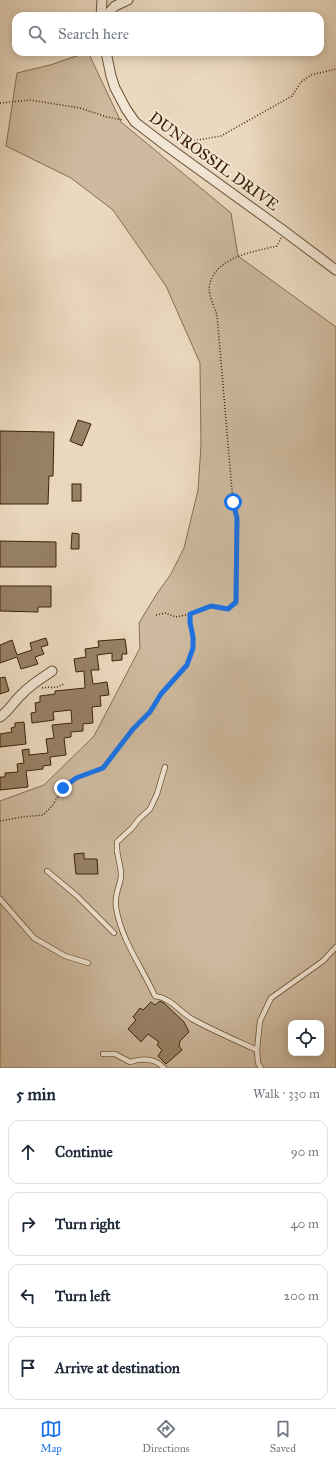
<!DOCTYPE html>
<html lang="en">
<head>
<meta charset="utf-8">
<style>
	:root { --surface:#fff; --page:#f2f2f3; --text:#1f2937; --muted:#747a83; --line:#e0e1e3; --accent:#1a73e8 }
	body { margin:0; font-family:"IM FELL Great Primer",serif; background:var(--page); color:var(--text) }
	.controls { position:absolute; right:12px; bottom:12px; display:grid; overflow:hidden; border-radius:8px; box-shadow:0 2px 10px #0003 }
	.controls button { width:36px; height:36px; display:grid; place-items:center; padding:0; border:0; border-bottom:1px solid var(--line); background:var(--surface); color:var(--text); font:20px sans-serif }
	.stop { position:absolute; width:12px; height:12px; margin:-9px; border:3px solid #1a73e8; border-radius:50%; background:#fff }
	.stop.end { background:#1a73e8; border-color:#fff; box-shadow:0 1px 4px #0008 }
	.list { margin:0; padding:0; list-style:none }
	h2 { display:flex; justify-content:space-between; align-items:center; height:52px; margin:0; padding:0 16px; font-size:17px }
	h2 small { font-size:13px; font-weight:400; color:var(--muted) }
	.list li { display:grid; grid-template-columns:26px 1fr auto; gap:12px; align-items:center; box-sizing:border-box; height:64px; margin:0 8px 8px; padding:0 8px; border:1px solid var(--line); border-radius:12px }
	.list b { display:block; font-size:15px; white-space:nowrap }
	.list em { font-size:13px; font-style:normal; color:var(--muted) }
	.icon { flex:none; width:22px; height:22px; fill:none; stroke:currentColor; stroke-width:2; stroke-linecap:round; stroke-linejoin:round }
	.map { position:relative; flex:none; width:336px; height:1068px; overflow:hidden }
	.search { position:absolute; background:var(--surface); box-shadow:0 2px 10px #0003; left:12px; right:12px; top:12px; height:44px; display:flex; align-items:center; gap:10px; box-sizing:border-box; padding:0 14px; border-radius:12px; color:var(--muted); font-size:15px }
	.sheet { height:340px; background:var(--surface) }
	nav { display:flex; justify-content:space-around; align-items:center; box-sizing:border-box; height:56px; border-top:1px solid var(--line); background:var(--surface); font-size:11px; color:var(--muted) }
	nav a { display:grid; justify-items:center; gap:2px }
	nav .on { color:var(--accent) }
	.map>svg:first-child { display:block }
	.green { fill:#ceba9f; stroke:#866e52; fill-rule:evenodd }
	.building { fill:#988166; stroke:#3f2205 }
	.lines { fill:none; stroke-linecap:round; stroke-linejoin:round }
	.lane-casing { stroke:#6a5034; stroke-width:6 }
	.street-casing { stroke:#6a5034; stroke-width:11 }
	.path { stroke:#3f2205; stroke-width:1.5; stroke-dasharray:1 2; stroke-linecap:butt }
	.lane { stroke:#f2e6d5; stroke-width:4.5 }
	.street { stroke:#f2e6d5; stroke-width:9 }
	.route { stroke:#1a73e8; stroke-width:5 }
	.labels { text-anchor:middle; dominant-baseline:central; stroke-width:4; stroke-linejoin:round; paint-order:stroke }
	.street-label { font-size:16px; fill:#3f2205; stroke:#f2e6d5 }
</style>
</head>
<body>
<div class="map">
<svg width="336" height="1068" viewBox="0 0 336 1068">
	<rect width="100%" height="100%" fill="#ebd9bf"/>
	<filter id="stains"><feTurbulence type="fractalNoise" baseFrequency=".005" numOctaves="4"/><feColorMatrix values="0 0 0 0 .2 0 0 0 0 .09 0 0 0 0 .02 0 0 0 .5 -.17"/></filter>
	<radialGradient id="worn" r=".72"><stop offset=".6" stop-color="#630" stop-opacity="0"/><stop offset="1" stop-color="#630" stop-opacity=".3"/></radialGradient>
	<path class="green" d="M88 52 121 122 231 213 238 256 336 327V1068H0V801L44 785 94 736 140 648 139 623 156 595 171 574 184 548 198 490 201 446 200 363 166 286 113 210 71 178 6 146 17 73 50 65ZM291 1023H321V1053H291Z"/>
	<g class="building">
		<path d="M78 420 91 424 82 446 70 441Z"/>
		<path d="M0 431 54 432 53 476H49L48 504H0Z"/>
		<rect x="72" y="484" width="9" height="17"/>
		<path d="M72 533 79 534V549H71Z"/>
		<path d="M0 541 56 542V567H0Z"/>
		<path d="M0 586H51V607H38V612L0 611Z"/>
		<path d="M46 638 48 645 41 647 44 654 35 657 38 664 21 669 17 657 0 663V645L12 640 17 655 32 650 30 643Z"/>
		<path d="M125 639 127 654H122V660L112 661V653L97 655 99 670H91L93 684 107 682 109 695 100 696 101 706 92 707 93 723 83 724V731L71 732V737L64 738 66 755 50 757 51 765 43 766V769L26 771 28 787 0 790V777H5V773L18 772 17 764 24 763 22 750 29 749V755L48 753 46 739 54 738 52 725 72 723 71 710 53 712 54 720 32 723 31 713 36 712 35 703 40 702V696L55 694V691L85 688 84 671 76 672 74 659 86 657 85 649 99 647 98 641Z"/>
		<path d="M5 677 9 691 0 694V678Z"/>
		<path d="M24 722 26 744 0 747V734L12 732 11 728 15 727V723Z"/>
		<path d="M84 853V859H97L98 874H76L74 854Z"/>
		<path d="M160 1001 164 1003 184 1022 189 1032 180 1041 179 1046 182 1050 166 1064 158 1056 162 1050 157 1045 159 1042 148 1034 141 1042 128 1029 136 1020 133 1017 140 1008 143 1010 151 1002 155 1005Z"/>
	</g>
	<g class="lines">
		<g class="lane-casing">
			<g id="lane">
				<path d="M117 850C118 858 121 867 121 875 121 885 114 893 116 907 121 940 142 967 155 996 171 998 179 1011 192 1019 212 1030 235 1040 257 1050L260 1021 271 998 323 961 336 947"/>
				<path d="M117 852V842L132 828 139 819 150 809 157 794 165 767"/>
				<path d="M47 871 77 896 114 933"/>
				<path d="M0 899 34 938 65 956 88 963"/>
				<path d="M257 1050 258 1063 261 1068"/>
				<path d="M103 1054H115L130 1062C143 1058 155 1058 164 1068"/>
			</g>
		</g>
		<g class="street-casing">
			<g id="street">
				<path d="M101 16 102 0"/>
				<path d="M106 16 115 6 128 0"/>
				<path d="M106 52 111 76 115 88 126 109 135 122 161 142 284 231 336 270"/>
				<path d="M0 717C9 711 14 701 22 694 30 685 42 678 52 671"/>
			</g>
		</g>
		<g class="path">
			<path d="M0 103 30 100 80 108 107 117 123 120"/>
			<path d="M176 142 192 141 221 136 292 96 301 82 311 75 336 69"/>
			<path d="M156 615 165 613 176 617 190 614 211 607 228 609 236 602 237 518 233 502 217 315C215 309 209 295 209 289 212 257 253 252 277 246L281 238"/>
			<path d="M42 688C52 686 55 690 65 683"/>
			<path d="M0 821 22 817 43 815 52 806 63 789 76 778 103 768 133 729 150 712 161 694 187 665 193 648V637L190 622V614"/>
		</g>
		<use href="#lane" class="lane"/>
		<use href="#street" class="street"/>
	</g>
	<g class="lines">
		<path class="route" d="M63 788 76 778 103 768 133 729 150 712 161 694 187 665 193 648V637L190 622V614L211 606 228 609 236 602 237 518 233 502"/>
	</g>
	<g class="labels">
		<g class="street-label">
			<text transform="translate(214 161) rotate(36)">DUNROSSIL DRIVE</text>
		</g>
	</g>
	<rect width="100%" height="100%" filter="url(#stains)"/>
	<rect width="100%" height="100%" fill="url(#worn)"/>
</svg>
<div class="controls">
<button><svg class="icon" aria-label="locate" viewBox="0 0 24 24"><circle cx="12" cy="12" r="6"/><path d="M12 2v4M12 18v4M2 12h4M18 12h4"/></svg></button>
</div>
<div class="stop" style="left:233px;top:502px"></div>
<div class="stop end" style="left:63px;top:788px"></div>
<div class="search"><svg class="icon" aria-label="search" viewBox="0 0 24 24"><circle cx="10" cy="10" r="6"/><path d="M15 15l6 6"/></svg>Search here</div>
</div>
<section class="sheet">
<h2>5 min<small>Walk · 330 m</small></h2>
<ul class="list">
<li><svg class="icon" aria-label="ahead" viewBox="0 0 24 24"><path d="M12 20V5M6 11l6-6 6 6"/></svg><div><b>Continue</b></div><em>90 m</em></li>
<li><svg class="icon" aria-label="right" viewBox="0 0 24 24"><path d="M7 20v-9h11M14 6l5 5-5 5"/></svg><div><b>Turn right</b></div><em>40 m</em></li>
<li><svg class="icon" aria-label="left" viewBox="0 0 24 24"><path d="M17 20v-9H6M10 6l-5 5 5 5"/></svg><div><b>Turn left</b></div><em>200 m</em></li>
<li><svg class="icon" aria-label="arrive" viewBox="0 0 24 24"><path d="M6 21V4h12l-3 4 3 4H6"/></svg><div><b>Arrive at destination</b></div></li>
</ul>
</section>
<nav>
<a class="on"><svg class="icon" aria-label="map" viewBox="0 0 24 24"><path d="M3 6l6-2 6 2 6-2v14l-6 2-6-2-6 2zM9 4v14M15 6v14"/></svg>Map</a>
<a><svg class="icon" aria-label="directions" viewBox="0 0 24 24"><path d="M12 3l9 9-9 9-9-9zM9 14v-3h6M13 9l2 2-2 2"/></svg>Directions</a>
<a><svg class="icon" aria-label="saved" viewBox="0 0 24 24"><path d="M7 4h10v16l-5-4-5 4z"/></svg>Saved</a>
</nav>
</body>
</html>
